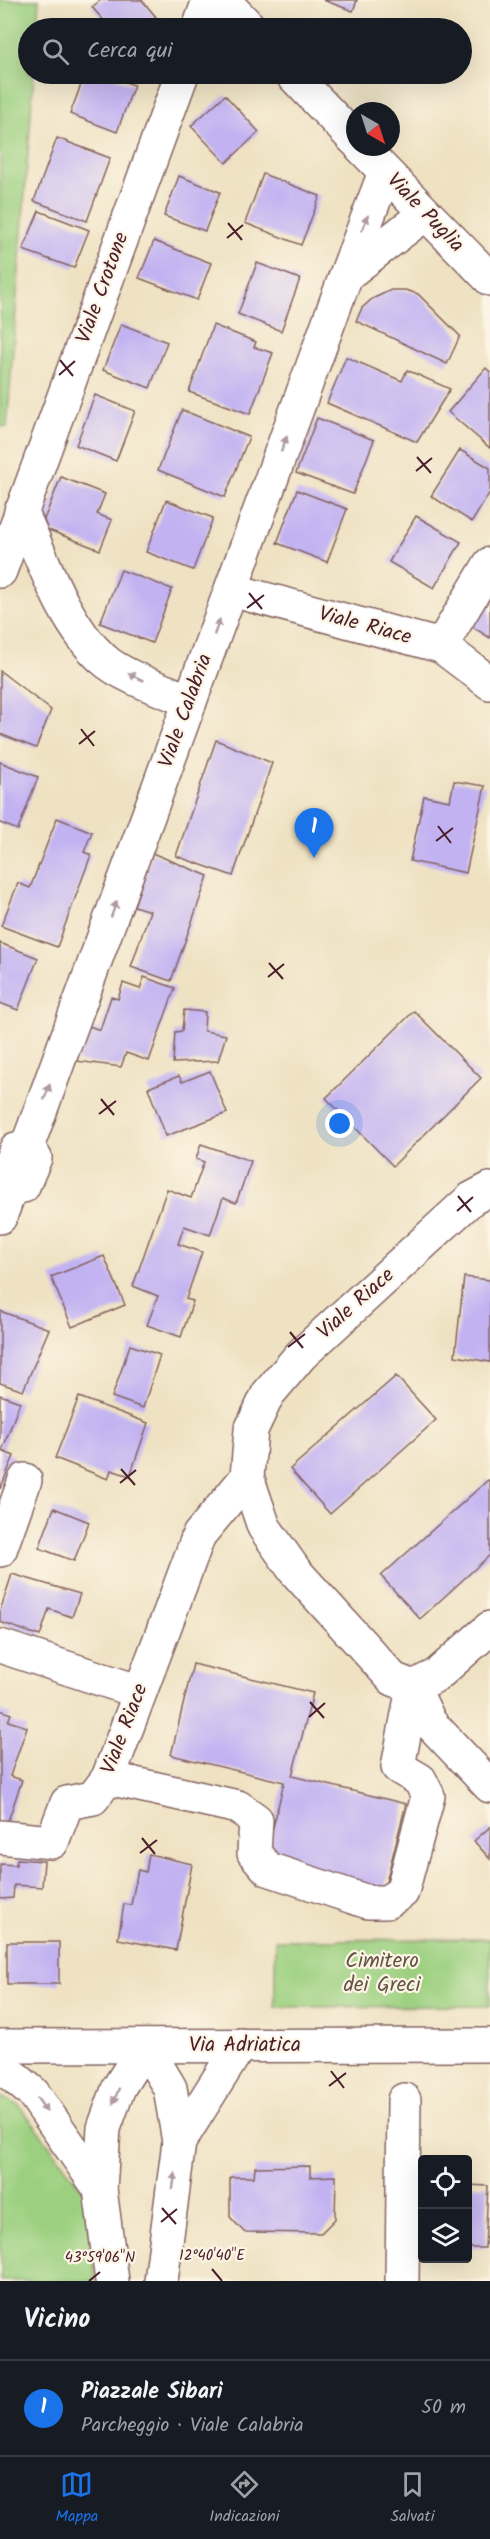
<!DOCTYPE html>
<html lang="it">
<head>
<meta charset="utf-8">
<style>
	:root { --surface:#171b24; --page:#242831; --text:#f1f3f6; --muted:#9ea1a6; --line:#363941; --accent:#1a73e8 }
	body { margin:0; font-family:Kalam,sans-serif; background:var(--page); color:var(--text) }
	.controls { position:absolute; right:18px; bottom:18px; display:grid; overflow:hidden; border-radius:6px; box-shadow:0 6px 24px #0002 }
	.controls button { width:54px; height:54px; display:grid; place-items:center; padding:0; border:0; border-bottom:2px solid var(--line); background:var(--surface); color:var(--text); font:30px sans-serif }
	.compass { position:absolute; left:346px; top:102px; width:54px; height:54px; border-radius:50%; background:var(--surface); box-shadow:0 6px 24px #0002; rotate:141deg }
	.you { position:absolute; left:340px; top:1124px; width:21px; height:21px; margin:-15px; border:4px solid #fff; border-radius:50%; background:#1a73e8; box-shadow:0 0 0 9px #1a73e833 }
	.badge { display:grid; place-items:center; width:39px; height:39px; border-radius:50%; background:var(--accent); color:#fff; font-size:20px; font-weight:700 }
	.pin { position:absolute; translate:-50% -50px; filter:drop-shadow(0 2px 3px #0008) }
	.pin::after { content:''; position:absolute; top:32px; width:21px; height:18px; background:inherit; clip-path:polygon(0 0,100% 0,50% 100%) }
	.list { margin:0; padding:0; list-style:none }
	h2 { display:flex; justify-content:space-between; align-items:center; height:78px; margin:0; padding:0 24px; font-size:26px }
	h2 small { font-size:20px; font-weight:400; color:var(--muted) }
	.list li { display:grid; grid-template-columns:39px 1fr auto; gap:18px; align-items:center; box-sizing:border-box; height:96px; padding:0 24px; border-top:2px solid var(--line) }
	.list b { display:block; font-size:22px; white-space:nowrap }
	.list p { margin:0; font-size:20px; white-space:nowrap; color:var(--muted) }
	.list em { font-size:20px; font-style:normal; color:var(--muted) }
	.icon { flex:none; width:33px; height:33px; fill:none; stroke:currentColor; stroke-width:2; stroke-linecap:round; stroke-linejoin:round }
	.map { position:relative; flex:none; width:490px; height:2281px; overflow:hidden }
	.search { position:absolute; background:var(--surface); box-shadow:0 6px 24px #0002; left:18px; right:18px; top:18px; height:66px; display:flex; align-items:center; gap:15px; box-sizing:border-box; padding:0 21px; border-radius:33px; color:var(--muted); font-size:22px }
	.sheet { height:174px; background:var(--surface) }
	nav { display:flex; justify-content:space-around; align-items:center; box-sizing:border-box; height:84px; border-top:2px solid var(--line); background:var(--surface); font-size:16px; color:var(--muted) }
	nav a { display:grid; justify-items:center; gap:3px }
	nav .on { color:var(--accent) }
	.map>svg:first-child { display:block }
	.green { fill:#9cd080; stroke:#737856; stroke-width:1.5 }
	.building { fill:#c2b2f2 }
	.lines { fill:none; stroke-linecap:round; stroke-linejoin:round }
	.minor-casing { stroke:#846360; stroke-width:36 }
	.major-casing { stroke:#846360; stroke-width:36 }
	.minor { stroke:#fff; stroke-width:33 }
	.major { stroke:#fff; stroke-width:33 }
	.oneway { fill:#ae9aa0 }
	.ticks { fill:none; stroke:#4a1f2b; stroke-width:2 }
	.labels { text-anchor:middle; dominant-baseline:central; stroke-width:4.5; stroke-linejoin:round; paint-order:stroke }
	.street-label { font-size:21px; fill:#4a1f2b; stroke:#fcf5e5 }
	.park-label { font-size:21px; fill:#635444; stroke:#fcf5e5 }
	.ticks-label { font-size:15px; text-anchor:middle; fill:#4a1f2b; stroke:#fcf5e5; stroke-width:4.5; stroke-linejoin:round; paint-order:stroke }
</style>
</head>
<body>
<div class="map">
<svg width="490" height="2281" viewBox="0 0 490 2281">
	<rect width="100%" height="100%" fill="#fcf5e5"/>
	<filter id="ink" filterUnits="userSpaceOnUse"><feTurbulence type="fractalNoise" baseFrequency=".0167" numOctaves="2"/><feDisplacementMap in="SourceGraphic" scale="12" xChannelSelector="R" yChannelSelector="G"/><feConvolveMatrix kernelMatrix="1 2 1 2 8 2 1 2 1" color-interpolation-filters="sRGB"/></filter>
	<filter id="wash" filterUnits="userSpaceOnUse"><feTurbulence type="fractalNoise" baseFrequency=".008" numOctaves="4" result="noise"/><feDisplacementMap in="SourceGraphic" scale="24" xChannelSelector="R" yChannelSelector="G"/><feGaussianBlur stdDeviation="1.35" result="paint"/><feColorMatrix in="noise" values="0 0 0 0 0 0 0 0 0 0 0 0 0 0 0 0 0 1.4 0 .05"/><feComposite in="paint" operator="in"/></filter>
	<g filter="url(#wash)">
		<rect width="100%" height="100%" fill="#efe2c3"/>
		<g class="green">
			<path d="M0 0H39L37 28H28V74H34L7 427 0 426Z"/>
			<path d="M490 1939V2006L275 2007V1940Z"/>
			<path d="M0 2097 19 2105 86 2194 96 2281H0Z"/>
		</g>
		<g id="blocks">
			<g class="building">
				<path d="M101 0H142L156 17 142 28H110L92 7Z"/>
				<path d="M323 0H357L353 11Z"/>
				<path d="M85 74H103L134 85 117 132 70 114Z"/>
				<path d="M225 95 259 132 226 163 191 126Z"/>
				<path d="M57 138 110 158 87 221 34 201Z"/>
				<path d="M263 174 320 196 301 245 245 223Z"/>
				<path d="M179 176 220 192 205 231 164 216Z"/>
				<path d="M39 211 89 230 74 268 23 250Z"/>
				<path d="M154 241 211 263 197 300 139 278Z"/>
				<path d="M257 263 300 279 281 331 238 314Z"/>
				<path d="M391 290H405L418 294 460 336 447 364 356 321 362 308 372 299Z"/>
				<path d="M121 324 167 342 150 388 103 370Z"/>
				<path d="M213 325 256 342 254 347 273 353 250 414 189 392Z"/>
				<path d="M346 357 402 381 407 370 450 389 417 442 327 403Z"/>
				<path d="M486 368 490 372V448L448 412Z"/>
				<path d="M95 395 135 411 116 461 76 445Z"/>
				<path d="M182 410 249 437 225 497 158 470Z"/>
				<path d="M317 418 374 440 353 494 296 473Z"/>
				<path d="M460 450 490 468V492L472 522 431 496Z"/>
				<path d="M61 477 105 494 97 514 112 520 100 550 41 527Z"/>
				<path d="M297 490 347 509 327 562 277 543Z"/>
				<path d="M166 500 213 518 193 570 146 552Z"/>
				<path d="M416 516 461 542 434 588 389 562Z"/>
				<path d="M121 570 172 589 152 643 100 623Z"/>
				<path d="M490 596V638L471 626Z"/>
				<path d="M0 671 51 710 36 748 0 734Z"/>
				<path d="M216 740 272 763 233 876 176 856Z"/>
				<path d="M0 762 38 777 18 830 0 823Z"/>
				<path d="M454 781 485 786 466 873 410 861 424 796 450 801Z"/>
				<path d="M57 818 92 832 84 852 91 855 57 947 1 926 18 883 30 888Z"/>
				<path d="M152 853 208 876 171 981 131 967 150 911 134 906Z"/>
				<path d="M0 943 38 958 18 1010 0 1003Z"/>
				<path d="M144 977 175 988 149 1061 126 1053 121 1067 76 1061 89 1026 100 1030 111 997 118 999 123 983 140 989Z"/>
				<path d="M184 1010 205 1012 204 1031 226 1035 218 1061 173 1063 175 1032 182 1031Z"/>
				<path d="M414 1011 481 1078 393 1166 326 1098Z"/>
				<path d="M210 1071 227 1113 166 1136 148 1088 179 1076 182 1082Z"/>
				<path d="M201 1144 251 1161 236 1203 223 1198 210 1235 184 1226 178 1244 202 1252 186 1299 193 1301 181 1337 147 1325 158 1296 133 1286 167 1189 191 1198 204 1162 196 1159Z"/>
				<path d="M104 1256 125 1305 72 1327 51 1277Z"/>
				<path d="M464 1277 490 1280V1362L455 1356Z"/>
				<path d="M0 1311 49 1329 23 1391 0 1383Z"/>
				<path d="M130 1345 160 1355 143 1408 112 1397Z"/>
				<path d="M396 1376 436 1420 330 1514 290 1469Z"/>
				<path d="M0 1395 20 1402 2 1451 14 1456 0 1489Z"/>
				<path d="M79 1397 148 1423 130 1476 111 1470 108 1479 55 1458Z"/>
				<path d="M488 1480 490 1483V1555L420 1619 381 1576Z"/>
				<path d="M54 1508 89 1522 74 1561 39 1548Z"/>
				<path d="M12 1574 80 1594 72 1617 49 1609 40 1636 0 1622V1611Z"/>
				<path d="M193 1664 313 1693 292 1776 406 1804 383 1894 264 1865 284 1782 171 1755Z"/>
				<path d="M0 1710 11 1714 8 1721 27 1727 10 1776 22 1780 7 1824 0 1822Z"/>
				<path d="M490 1827V1859L474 1841Z"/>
				<path d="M149 1854 192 1864 176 1950 118 1939 124 1904 131 1905 138 1870 146 1872Z"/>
				<path d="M17 1859 44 1861 42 1887 14 1885 13 1898 0 1899V1864L16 1865Z"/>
				<rect x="7" y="1942" width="52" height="42"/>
				<path d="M310 2166V2177L336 2176 335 2219 321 2233 244 2232 230 2217V2177H254L255 2167Z"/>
				<path d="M468 2185 488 2186 485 2248H468Z"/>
			</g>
		</g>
	</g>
	<g filter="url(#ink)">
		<use href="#blocks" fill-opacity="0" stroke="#846360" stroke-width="1.5"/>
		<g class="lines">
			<g class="minor-casing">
				<g id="minor">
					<path d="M199 28 209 0"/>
					<path d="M346 275 385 172"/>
					<path d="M21 511C43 559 63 623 103 659 121 676 166 691 190 701"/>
					<path d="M0 571 182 74"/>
					<path d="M231 590 441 646 490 683"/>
					<path d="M441 646 490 564"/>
					<path d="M27 1147 346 275 425 214"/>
					<path d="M27 1147 35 1158 23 1186 11 1187 5 1177 16 1149Z"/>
					<path d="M490 1189 471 1199 301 1355 268 1394 251 1430 247 1477 264 1527 295 1571 393 1679 413 1687 437 1675 490 1628"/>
					<path d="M0 1217 11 1187"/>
					<path d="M0 1550 25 1480"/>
					<path d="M0 1646 140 1692"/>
					<path d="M413 1687 430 1723 490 1786"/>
					<path d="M108 1778 238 1807 256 1820 254 1853 268 1869 368 1902H387L402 1892 428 1796 420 1780 398 1767 413 1687"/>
					<path d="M0 1837 52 1842 67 1803 93 1798 108 1778 199 1535 247 1477"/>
					<path d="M0 2065 33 2093 100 2189 112 2281"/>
					<path d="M100 2189 104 2128 119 2087 145 2046 170 2088 179 2142"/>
					<path d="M161 2281 179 2142 240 2045"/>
					<path d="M402 2281 404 2100"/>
				</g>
			</g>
			<g class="major-casing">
				<g id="major">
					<path d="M223 0 250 28"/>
					<path d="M292 74 355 140"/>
					<path d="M361 147 490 279"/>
					<path d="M0 2046 490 2045"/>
				</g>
			</g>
			<use href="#minor" class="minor"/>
			<use href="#major" class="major"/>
		</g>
		<defs><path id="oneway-solid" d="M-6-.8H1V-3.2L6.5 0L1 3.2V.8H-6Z" transform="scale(1.5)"/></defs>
		<g class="oneway">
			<use href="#oneway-solid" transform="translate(365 223) rotate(-69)"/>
			<use href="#oneway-solid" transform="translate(284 444) rotate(-70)"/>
			<use href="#oneway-solid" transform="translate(217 627) rotate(-70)"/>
			<use href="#oneway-solid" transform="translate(136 677) rotate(-155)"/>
			<use href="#oneway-solid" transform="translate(114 909) rotate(-70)"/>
			<use href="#oneway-solid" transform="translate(47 1092) rotate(-70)"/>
			<use href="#oneway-solid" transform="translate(116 2096) rotate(111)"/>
			<use href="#oneway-solid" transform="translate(42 2105) rotate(55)"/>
			<use href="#oneway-solid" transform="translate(174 2181) rotate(-82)"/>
		</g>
	</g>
	<path class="ticks" d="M228 223 242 240M227 238 243 225M60 360 73 376M59 375 75 361M417 457 431 473M416 471 432 458M249 593 262 609M247 608 264 595M81 729 94 746M79 744 95 731M438 826 451 843M436 841 453 828M269 963 283 979M268 977 284 964M101 1099 114 1115M99 1114 116 1101M458 1196 471 1212M457 1211 473 1197M290 1332 303 1348M288 1347 305 1334M121 1469 135 1485M120 1483 136 1470M310 1702 324 1718M309 1717 325 1703M142 1838 155 1854M140 1853 157 1840M331 2071 344 2088M329 2086 346 2073M162 2208 176 2224M161 2222 177 2209M212 2269 222 2281M89 2281 100 2272"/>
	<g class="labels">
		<g class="street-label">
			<text transform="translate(425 213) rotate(46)">Viale Puglia</text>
			<text transform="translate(103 288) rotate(-70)">Viale Crotone</text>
			<text transform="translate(365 626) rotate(15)">Viale Riace</text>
			<text transform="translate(186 711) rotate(-70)">Viale Calabria</text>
			<text transform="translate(356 1304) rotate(-42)">Viale Riace</text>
			<text transform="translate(125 1729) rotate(-69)">Viale Riace</text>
			<text x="245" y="2045">Via Adriatica</text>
		</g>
		<g class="park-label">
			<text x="382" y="1961">Cimitero<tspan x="382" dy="24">dei Greci</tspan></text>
		</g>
	</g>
	<g class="ticks-label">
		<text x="212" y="2260">12°40'40"E</text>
		<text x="100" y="2262">43°59'06"N</text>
	</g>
</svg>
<div class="controls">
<button><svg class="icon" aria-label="locate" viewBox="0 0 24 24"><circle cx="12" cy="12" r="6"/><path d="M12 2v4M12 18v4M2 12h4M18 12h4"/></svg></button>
<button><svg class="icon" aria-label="layers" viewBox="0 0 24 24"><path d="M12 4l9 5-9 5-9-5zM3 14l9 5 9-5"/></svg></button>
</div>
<svg class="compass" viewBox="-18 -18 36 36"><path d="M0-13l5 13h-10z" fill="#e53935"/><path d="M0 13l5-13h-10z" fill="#9ea1a6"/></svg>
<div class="you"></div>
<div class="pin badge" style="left:314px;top:858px">1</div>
<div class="search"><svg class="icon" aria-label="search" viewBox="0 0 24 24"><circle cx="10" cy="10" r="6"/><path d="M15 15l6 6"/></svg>Cerca qui</div>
</div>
<section class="sheet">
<h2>Vicino<small></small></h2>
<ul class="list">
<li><span class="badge">1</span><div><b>Piazzale Sibari</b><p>Parcheggio · Viale Calabria</p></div><em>50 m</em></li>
</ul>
</section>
<nav>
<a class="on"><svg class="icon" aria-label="map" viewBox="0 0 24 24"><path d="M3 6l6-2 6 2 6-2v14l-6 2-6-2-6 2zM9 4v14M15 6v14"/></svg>Mappa</a>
<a><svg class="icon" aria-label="directions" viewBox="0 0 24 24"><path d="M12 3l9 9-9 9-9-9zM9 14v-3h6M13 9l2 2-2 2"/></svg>Indicazioni</a>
<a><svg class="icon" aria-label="saved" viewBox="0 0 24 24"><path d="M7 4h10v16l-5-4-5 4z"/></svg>Salvati</a>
</nav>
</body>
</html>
